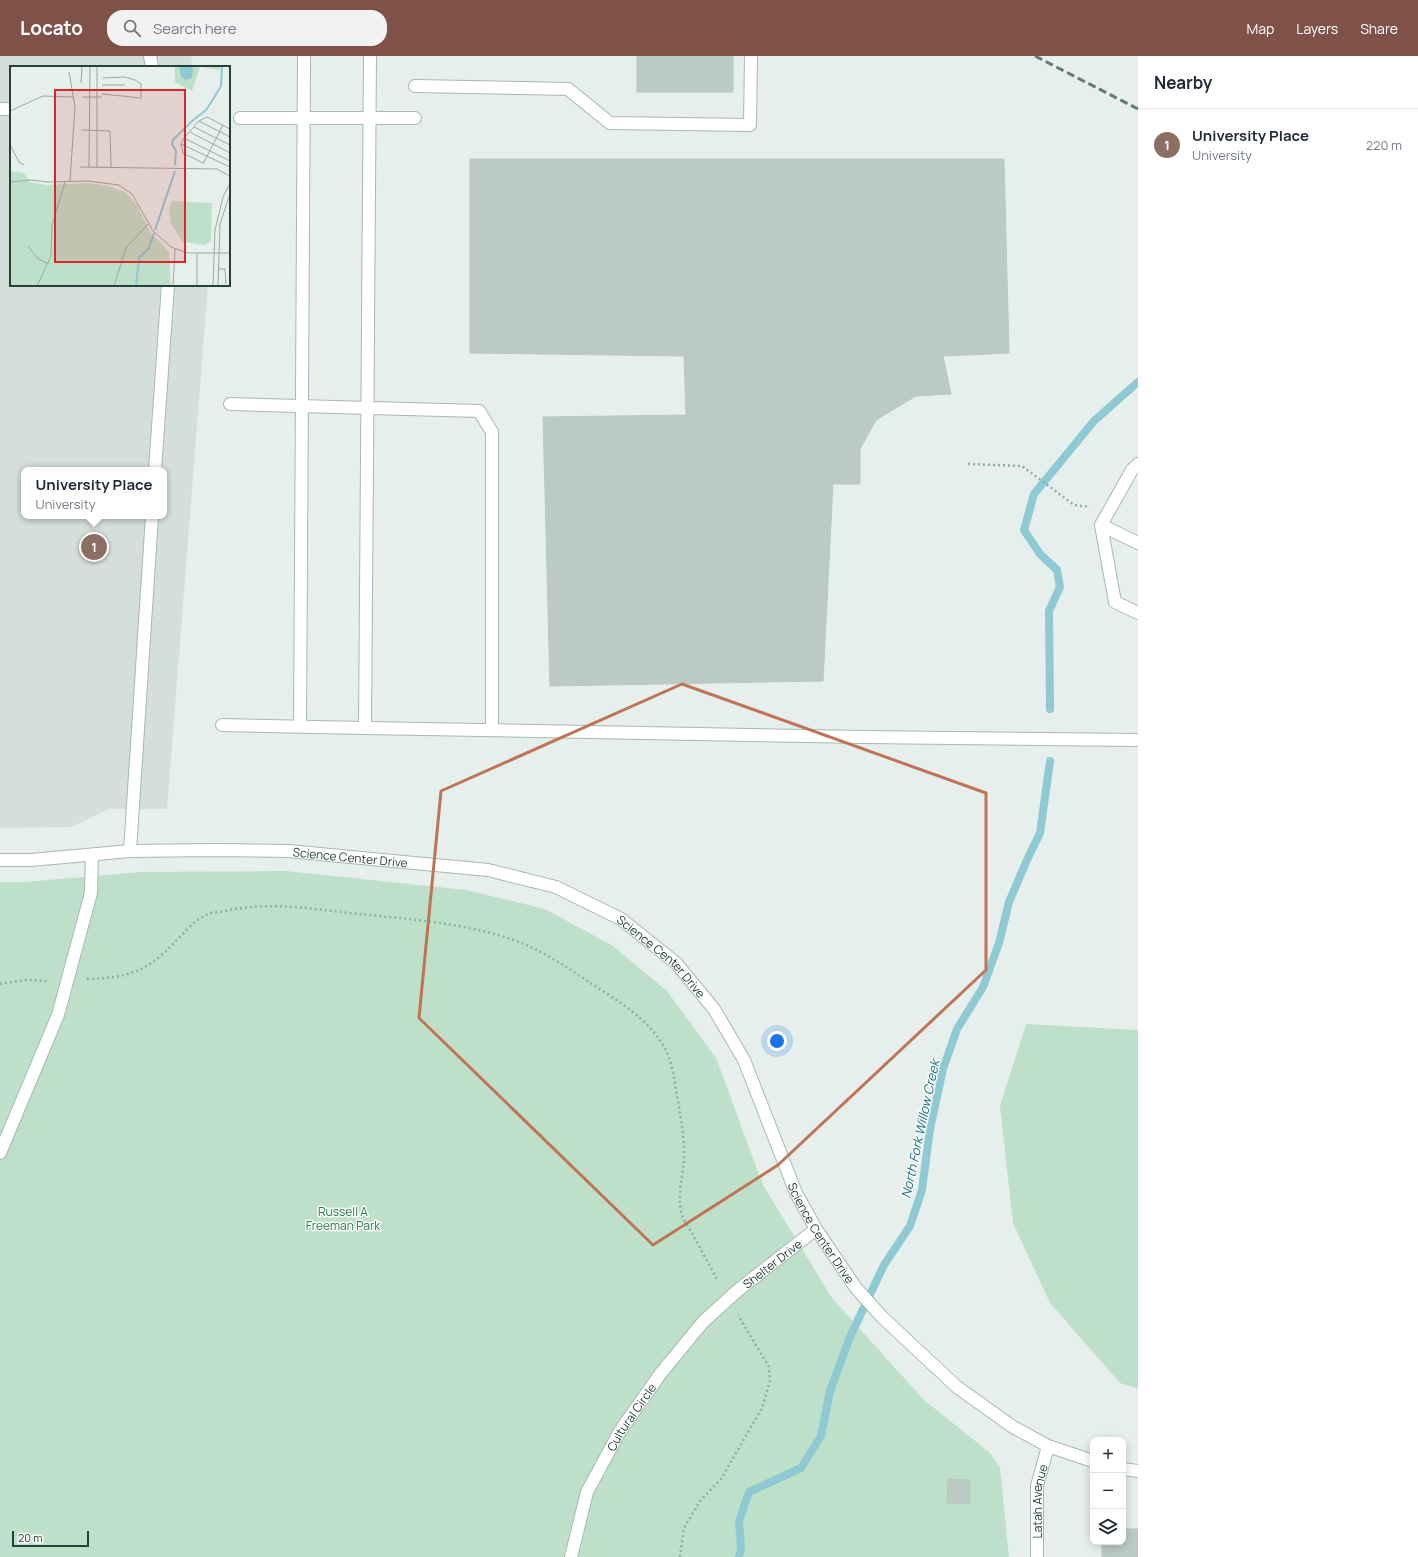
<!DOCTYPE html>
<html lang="en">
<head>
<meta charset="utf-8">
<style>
	:root { --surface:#fff; --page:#f2f2f3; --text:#1f2937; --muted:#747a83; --line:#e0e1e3; --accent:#7f5249 }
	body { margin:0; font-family:Manrope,sans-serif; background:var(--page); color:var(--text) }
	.controls { position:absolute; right:12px; bottom:12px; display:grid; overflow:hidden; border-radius:8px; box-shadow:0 2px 10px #0003 }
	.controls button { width:36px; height:36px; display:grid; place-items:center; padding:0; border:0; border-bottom:1px solid var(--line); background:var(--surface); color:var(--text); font:20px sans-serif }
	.scale { position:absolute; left:12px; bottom:10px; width:77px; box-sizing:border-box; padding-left:4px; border:2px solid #24423a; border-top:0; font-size:11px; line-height:14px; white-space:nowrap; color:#24423a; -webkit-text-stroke:3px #f7fbf9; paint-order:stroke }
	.you { position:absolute; left:777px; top:985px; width:14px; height:14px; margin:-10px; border:3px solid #fff; border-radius:50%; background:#1a73e8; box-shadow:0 0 0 6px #1a73e833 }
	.badge { display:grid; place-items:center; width:26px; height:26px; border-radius:50%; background:var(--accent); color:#fff; font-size:13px; font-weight:700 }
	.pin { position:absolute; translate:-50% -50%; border:2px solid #fff; box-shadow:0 1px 4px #0006 }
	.popup { position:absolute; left:21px; top:411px; width:146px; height:52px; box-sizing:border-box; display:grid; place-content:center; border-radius:8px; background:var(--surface); filter:drop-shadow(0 1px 3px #0005); font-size:13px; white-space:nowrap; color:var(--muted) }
	.popup b { font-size:15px; color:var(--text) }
	.popup::after { content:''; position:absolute; left:50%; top:100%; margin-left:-8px; border:8px solid transparent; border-top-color:var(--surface) }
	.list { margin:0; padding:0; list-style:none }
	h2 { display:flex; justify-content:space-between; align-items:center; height:52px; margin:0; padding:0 16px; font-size:17px }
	h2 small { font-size:13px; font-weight:400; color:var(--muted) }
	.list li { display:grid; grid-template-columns:26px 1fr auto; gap:12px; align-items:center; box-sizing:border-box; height:72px; padding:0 16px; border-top:1px solid var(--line) }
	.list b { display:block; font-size:15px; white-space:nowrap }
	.list p { margin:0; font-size:13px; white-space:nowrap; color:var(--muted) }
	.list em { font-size:13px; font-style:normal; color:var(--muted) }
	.icon { flex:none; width:22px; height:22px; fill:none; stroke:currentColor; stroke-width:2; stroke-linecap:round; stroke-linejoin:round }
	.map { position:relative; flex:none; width:1138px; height:1501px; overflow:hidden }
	header { display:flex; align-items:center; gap:24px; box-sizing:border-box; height:56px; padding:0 20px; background:var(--accent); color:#fff }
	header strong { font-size:19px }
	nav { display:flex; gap:22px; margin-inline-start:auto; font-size:14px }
	.search { width:280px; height:36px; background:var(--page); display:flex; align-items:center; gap:10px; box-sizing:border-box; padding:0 14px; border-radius:16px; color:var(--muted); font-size:15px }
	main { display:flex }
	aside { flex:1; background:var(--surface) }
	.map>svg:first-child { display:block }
	.built { fill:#d4dfda; fill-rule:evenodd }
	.green { fill:#bfe0c8 }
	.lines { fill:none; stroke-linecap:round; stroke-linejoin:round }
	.stream { stroke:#8ec9d4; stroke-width:8 }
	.building { fill:#bbcac4; stroke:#b8c9c2 }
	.minor-casing { stroke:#a8b8b2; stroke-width:14 }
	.path { stroke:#86b3a5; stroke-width:2.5; stroke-dasharray:2 3; stroke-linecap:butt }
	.minor { stroke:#fff; stroke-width:12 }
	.rail { stroke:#5f7d75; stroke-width:3; stroke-dasharray:8 4; stroke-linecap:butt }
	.marked { fill:none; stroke:#c07456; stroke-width:3; stroke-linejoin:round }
	.labels { text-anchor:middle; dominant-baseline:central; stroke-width:3; stroke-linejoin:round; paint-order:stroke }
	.street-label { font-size:12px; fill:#24423a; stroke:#f7fbf9 }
	.park-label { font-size:12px; fill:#2d7a4b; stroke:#f7fbf9 }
	.water-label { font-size:13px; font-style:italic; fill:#1c6f80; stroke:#f7fbf9 }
	.inset-river { fill:none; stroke:#8ec9d4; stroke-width:2 }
	.inset-road { fill:none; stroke:#98aaa4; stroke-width:1 }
	.view { fill:#d62828; fill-opacity:0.15; stroke:#d62828; stroke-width:2 }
	.inset-edge { fill:none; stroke:#24423a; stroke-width:2 }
</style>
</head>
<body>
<header>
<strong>Locato</strong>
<div class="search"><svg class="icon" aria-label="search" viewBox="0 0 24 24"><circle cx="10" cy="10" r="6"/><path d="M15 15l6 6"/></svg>Search here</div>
<nav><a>Map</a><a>Layers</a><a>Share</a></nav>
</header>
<main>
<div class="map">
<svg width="1138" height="1501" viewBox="0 0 1138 1501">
	<rect width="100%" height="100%" fill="#e6efeb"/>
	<path class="built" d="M0 0H191L193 11H11V229H208L167 753H109L71 771 0 772ZM24 414H164V460H24Z"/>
	<g class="green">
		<path d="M286 815 466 834 545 853 613 890 667 935 716 1002 763 1129 832 1242 924 1344 989 1396 1000 1411 1009 1501H0V826H24L142 816Z"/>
		<path d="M1026 968 1138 974V1333L1120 1327 1050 1247 1013 1167 1000 1050Z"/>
	</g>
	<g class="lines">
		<g class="stream">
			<path d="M1050 653 1049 555 1060 531 1057 514 1040 498 1024 474 1034 438 1094 365 1138 326"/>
			<path d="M739 1501 741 1492 739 1465 749 1436 801 1412 821 1380 830 1335 850 1281 884 1209 910 1170 922 1134 930 1073 943 1013 957 973 983 931 999 887 1009 846 1027 804 1040 777 1050 705"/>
		</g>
	</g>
	<g class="building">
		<rect x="637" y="0" width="96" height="36"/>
		<path d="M470 103H1004L1009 297 943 300 951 338 916 340 876 364 860 393V428H833L823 625 550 630 543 361 686 359 684 300 470 297Z"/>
		<path d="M948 1423 970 1424V1448L947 1447Z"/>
		<path d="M1123 1473H1138V1501H1102V1486H1123Z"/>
	</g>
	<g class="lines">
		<g class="minor-casing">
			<g id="minor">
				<path d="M150 0 152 11"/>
				<path d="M415 30 568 33 610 67 750 69 751 0"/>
				<path d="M0 53H11"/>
				<path d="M240 62H415"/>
				<path d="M230 348 479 355 492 376V674"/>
				<path d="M1138 408 1132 414 1101 469 1115 546 1138 557"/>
				<path d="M155 414 168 229"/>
				<path d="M1101 469 1138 487"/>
				<path d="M222 669 365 672 864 681 1138 684"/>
				<path d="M300 670 304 0"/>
				<path d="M365 672 370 0"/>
				<path d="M130 795 152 460"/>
				<path id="s1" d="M0 804H31L130 795 215 794 289 795 361 802 488 814 556 831 621 863 676 907 714 953 744 1004 796 1137 816 1173 856 1232 882 1261 957 1331 1013 1371 1048 1390 1093 1405"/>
				<path d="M0 1097 58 959 91 837 92 799"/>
				<path d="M1123 1413 1138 1415"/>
				<path id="s2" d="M571 1501 587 1436 620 1375 661 1317 703 1266 737 1235 816 1173"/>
				<path id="s3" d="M1037 1501V1430L1048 1390"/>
			</g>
		</g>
		<g class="path">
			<path d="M968 408 1022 410 1074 449 1090 451"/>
			<path d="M87 923C126 922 147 916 174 887 184 877 194 864 208 858 213 856 219 856 225 855 269 845 314 853 358 858 409 863 476 868 524 888 547 898 568 912 589 926 618 945 655 966 669 1001 673 1013 675 1027 677 1040 681 1062 685 1083 684 1106 682 1123 677 1142 682 1159 684 1166 690 1172 693 1179 701 1194 710 1210 718 1225"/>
			<path d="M0 928 24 924 48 925"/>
			<path d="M680 1501 684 1472 700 1445 721 1423 762 1352 770 1325 769 1311 738 1259"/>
		</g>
		<use href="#minor" class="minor"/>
		<path class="rail" d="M1035 0 1138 53"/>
	</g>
	<path class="marked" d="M682 628 986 737V914L778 1109 653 1189 419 962 441 735Z"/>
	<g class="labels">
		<g class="street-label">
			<text stroke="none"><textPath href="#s1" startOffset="351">Science Center Drive</textPath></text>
			<text stroke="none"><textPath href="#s1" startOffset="687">Science Center Drive</textPath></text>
			<text stroke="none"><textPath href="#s1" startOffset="1011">Science Center Drive</textPath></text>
			<text stroke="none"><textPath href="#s2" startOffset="364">Shelter Drive</textPath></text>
			<text stroke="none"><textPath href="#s2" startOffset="154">Cultural Circle</textPath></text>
			<text stroke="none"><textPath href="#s3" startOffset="56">Latah Avenue</textPath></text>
		</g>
		<g class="park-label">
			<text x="343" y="1155">Russell A<tspan x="343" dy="14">Freeman Park</tspan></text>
		</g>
		<g class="water-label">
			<text transform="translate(920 1073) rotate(-78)">North Fork Willow Creek</text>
		</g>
	</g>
	<g transform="translate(10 10)">
		<rect width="220" height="220" fill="#e6efeb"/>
		<path d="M165 0H210V4L190 1 182 25 165 16ZM0 105 14 107 20 116 36 119 78 117 98 120 115 126 127 139 140 166 159 186 161 220H0ZM162 135 202 137 201 175 195 179 173 176 161 158 159 144Z" fill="#bfe0c8"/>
		<path d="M169 0H183L182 12 176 14 171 11Z" fill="#8ec9d4"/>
		<path class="inset-river" d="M165 99 166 85 162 78 163 74 182 55 196 44 202 35 211 20 212 0M145 164 165 105M126 220 129 192 139 182 144 167"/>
		<path class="inset-road" d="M59 6 65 41 60 115M71 17 72 0M92 19H115M92 28 131 32V18L125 14 115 11 93 12M72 31H92M0 45 33 30 63 31M189 55 220 71M184 61 220 79M71 64 100 65 101 101M180 66 220 87M174 72 220 95M171 78 220 101M0 79 9 96 14 99M193 97 173 87 171 78 174 72 189 55 197 51 220 63M193 98 213 59M70 101 207 103 220 110M79 101 80 0M87 101V0M0 116 21 114 38 116 78 115 109 119 122 128 143 165 161 181 178 187H220M18 180 28 193 39 198M208 203H215L216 218M27 220 41 190 42 159 55 116M104 220 116 182 138 158M163 220 165 183M187 220V187M203 220 205 164 213 131 220 117M208 220 210 158 220 128"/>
		<path class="view" d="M45 24H175V196H45Z"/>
		<rect width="220" height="220" class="inset-edge"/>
	</g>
</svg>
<div class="controls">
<button>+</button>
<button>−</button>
<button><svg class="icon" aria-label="layers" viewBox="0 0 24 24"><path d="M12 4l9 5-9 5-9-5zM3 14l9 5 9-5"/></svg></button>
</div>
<div class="scale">20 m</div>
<div class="you"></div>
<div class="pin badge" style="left:94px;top:491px;background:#8d6e63">1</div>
<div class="popup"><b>University Place</b>University</div>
</div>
<aside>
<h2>Nearby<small></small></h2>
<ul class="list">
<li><span class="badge" style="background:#8d6e63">1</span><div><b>University Place</b><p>University</p></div><em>220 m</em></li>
</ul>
</aside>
</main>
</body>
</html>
